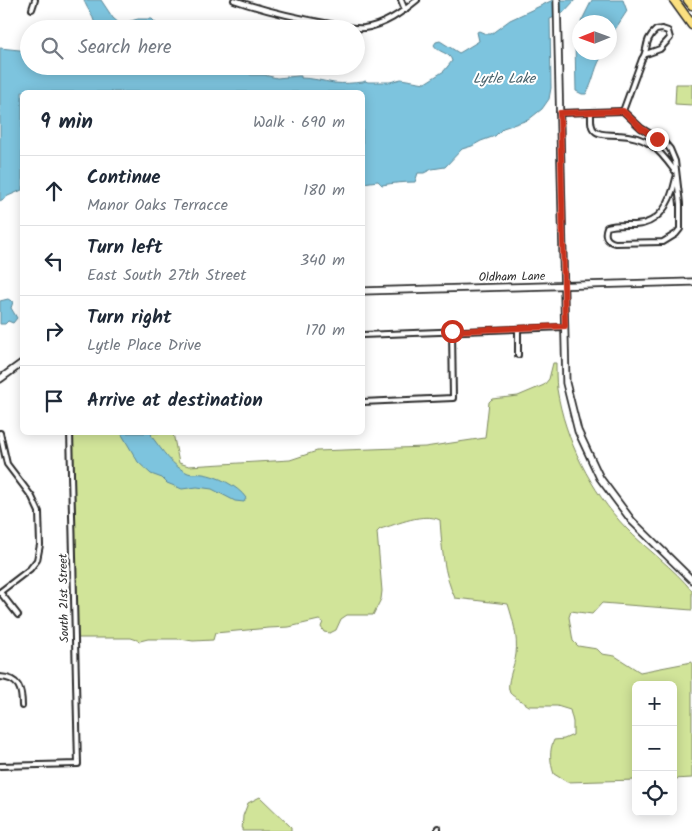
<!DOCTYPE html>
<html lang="en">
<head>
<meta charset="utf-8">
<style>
	:root { --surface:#fff; --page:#f2f2f3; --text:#1f2937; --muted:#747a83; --line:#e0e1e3 }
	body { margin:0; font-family:Kalam,sans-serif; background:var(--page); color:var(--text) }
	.controls { position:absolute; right:15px; bottom:15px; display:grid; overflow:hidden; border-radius:8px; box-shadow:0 2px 12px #0003 }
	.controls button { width:45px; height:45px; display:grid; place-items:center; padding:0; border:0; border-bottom:1px solid var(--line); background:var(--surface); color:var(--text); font:25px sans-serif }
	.compass { position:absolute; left:572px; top:15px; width:45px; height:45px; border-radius:50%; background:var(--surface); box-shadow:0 2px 12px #0003; rotate:269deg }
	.stop { position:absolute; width:15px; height:15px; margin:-11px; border:4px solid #c8321e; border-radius:50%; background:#fff }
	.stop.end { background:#c8321e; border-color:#fff; box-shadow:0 1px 5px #0008 }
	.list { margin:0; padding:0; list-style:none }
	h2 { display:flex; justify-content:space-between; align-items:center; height:65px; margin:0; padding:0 20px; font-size:21px }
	h2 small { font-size:16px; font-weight:400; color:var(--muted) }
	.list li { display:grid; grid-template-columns:32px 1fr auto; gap:15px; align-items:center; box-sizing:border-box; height:70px; padding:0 20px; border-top:1px solid var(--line) }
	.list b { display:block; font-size:19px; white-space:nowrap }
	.list p { margin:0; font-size:16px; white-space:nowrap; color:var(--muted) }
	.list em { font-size:16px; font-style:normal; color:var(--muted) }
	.icon { flex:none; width:28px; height:28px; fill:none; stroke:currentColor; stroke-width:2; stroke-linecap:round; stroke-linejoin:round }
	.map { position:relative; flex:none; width:692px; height:831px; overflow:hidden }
	.search { position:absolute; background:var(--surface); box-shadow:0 2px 12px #0003; left:20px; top:20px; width:345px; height:55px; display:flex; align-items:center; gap:12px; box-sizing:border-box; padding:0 18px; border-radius:28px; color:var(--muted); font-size:19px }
	.panel { position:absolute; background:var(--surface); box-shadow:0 2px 12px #0003; left:20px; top:90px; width:345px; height:345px; border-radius:8px }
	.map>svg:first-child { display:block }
	.green { fill:#d1e499; stroke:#7e8862 }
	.water { fill:#7dc4de; stroke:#5c8796 }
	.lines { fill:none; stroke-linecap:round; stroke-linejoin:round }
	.minor-casing { stroke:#2b2b2b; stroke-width:8 }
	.secondary-casing { stroke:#2b2b2b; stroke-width:9 }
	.motorway-casing { stroke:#2b2b2b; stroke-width:11 }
	.minor { stroke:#fff; stroke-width:4 }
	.secondary { stroke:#fff; stroke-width:5.5 }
	.motorway { stroke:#fbe080; stroke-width:8 }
	.route { stroke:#c8321e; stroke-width:6 }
	.labels { text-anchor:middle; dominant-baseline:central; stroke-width:4; stroke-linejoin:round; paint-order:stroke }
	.street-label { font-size:12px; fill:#2b2b2b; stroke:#fff }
	.water-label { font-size:14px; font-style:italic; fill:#48616a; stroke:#fff }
</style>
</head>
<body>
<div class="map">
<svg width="692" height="831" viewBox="0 0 692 831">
	<rect width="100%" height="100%" fill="#fff"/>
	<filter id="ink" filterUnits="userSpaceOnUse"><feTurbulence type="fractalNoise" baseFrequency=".02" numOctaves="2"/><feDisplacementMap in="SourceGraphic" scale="10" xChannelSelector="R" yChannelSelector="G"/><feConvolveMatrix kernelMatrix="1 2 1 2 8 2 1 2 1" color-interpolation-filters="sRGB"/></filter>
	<g filter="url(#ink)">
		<g class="green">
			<path d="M676 84H692V105L675 104Z"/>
			<path d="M553 363H556C556 371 556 381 557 389 565 440 591 491 626 528 646 549 674 568 692 591V610L602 603 592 614 571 611 569 617 573 641 578 646 597 649 602 654 615 656 640 672 692 662V778L673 779V685H636V780L567 782 554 774C550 763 549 750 554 740L564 739 573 735V722L570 710 557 706H529C525 703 512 696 510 693 505 684 515 665 516 654 518 637 513 620 508 604L455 598C443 573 442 547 440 520 423 512 398 524 380 529L377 532 382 591 381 599 373 615H347L341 619 336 630 330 633 324 632 321 627 323 622 319 620 289 627 269 628 215 633 213 640 193 641 180 639H148L140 641 131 638H78L73 433H173L179 463 189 466 290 460 317 451 425 447 485 438 489 402 492 399 518 396 544 385 549 379Z"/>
			<path d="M260 797 291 827V831H242L243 816 248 803Z"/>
		</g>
		<g class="water">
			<path d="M84 0H101L113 18 120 24 138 19H152L157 24 171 27V29H95C96 18 87 10 84 0Z"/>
			<path d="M553 0H575L563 13 550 19 551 88 549 99 542 109 528 120 503 128 495 136 481 141 472 146 462 149 445 167 432 169 424 173H418L415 182C404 182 393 183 382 185L378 181 363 183 362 92H22V190L8 196 0 201V48L29 51V66H237L251 75H264L277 78 298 76H301V78C311 78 323 81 334 83 344 84 353 83 363 82L365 81 368 82H390L401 79 425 83 444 71 452 61C450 52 438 53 434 45L436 42 440 41 459 53 461 52 479 41 477 32 479 31 486 34H491L510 20Z"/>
			<path d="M592 0H623L627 11 610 37V22H581Z"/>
			<path d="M579 25 580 52 605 53C594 64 595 80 586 94H582L576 91 575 43 576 32Z"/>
			<path d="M8 299 13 302 11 308 17 318 13 323 8 321 5 324H0V301Z"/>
			<path d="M121 433H151L152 437C162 450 173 467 188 473 192 475 198 473 203 474 217 476 238 486 246 498L244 502 235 501 212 489 197 487 182 489 167 483 162 478 151 474 138 462Z"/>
		</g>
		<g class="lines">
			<g class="minor-casing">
				<g id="minor">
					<path d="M234 0C265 11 297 18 330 24 341 26 353 29 364 28 385 25 401 13 417 0"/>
					<path d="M401 0 405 10"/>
					<path d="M32 9 35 0"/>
					<path d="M646 54 660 49 670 38 668 31 662 29 656 30C643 41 649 50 642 59L623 111 641 128 665 143 670 149 675 161 680 204V229L676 234 663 242 615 243C606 241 604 235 607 227 616 224 625 225 635 225 661 224 671 201 676 178"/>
					<path d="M559 113 623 111"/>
					<path d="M591 113C591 119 590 127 595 131 600 136 611 134 618 135 647 136 658 148 674 170"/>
					<path d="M518 329V355"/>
					<path d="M362 335 565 327"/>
					<path d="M362 402 453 398 452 331"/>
					<path d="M0 433 7 464 32 497 39 512 40 545 37 560 30 569 0 592"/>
					<path d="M0 592 18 615"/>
					<path d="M0 677C19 678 22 689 22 706"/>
					<path d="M0 766 78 764 70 432"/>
					<path d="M438 828V831"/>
				</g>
			</g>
			<g class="secondary-casing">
				<g id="secondary">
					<path d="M557 0 566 383 578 431 600 478 632 521 692 580"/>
					<path d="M362 291 692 282"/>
					<path d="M0 379 22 363"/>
				</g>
			</g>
			<g class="motorway-casing">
				<g id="motorway">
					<path d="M674 0 692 25"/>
					<path d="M688 0 692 5"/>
				</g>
			</g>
			<use href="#minor" class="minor"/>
			<use href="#secondary" class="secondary"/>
			<use href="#motorway" class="motorway"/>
		</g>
	</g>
	<g class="lines" filter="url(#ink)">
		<path class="route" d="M452 331 565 326 560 113 623 111 641 128 657 139"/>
	</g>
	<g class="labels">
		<g class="street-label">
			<text transform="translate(512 277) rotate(-1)">Oldham Lane</text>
			<text transform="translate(64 598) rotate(-91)">South 21st Street</text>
		</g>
		<g class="water-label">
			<text x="504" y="79">Lytle Lake</text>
		</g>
	</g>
</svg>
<div class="controls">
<button>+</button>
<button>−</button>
<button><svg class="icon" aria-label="locate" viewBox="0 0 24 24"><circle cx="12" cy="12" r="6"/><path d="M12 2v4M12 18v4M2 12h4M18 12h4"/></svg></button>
</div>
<svg class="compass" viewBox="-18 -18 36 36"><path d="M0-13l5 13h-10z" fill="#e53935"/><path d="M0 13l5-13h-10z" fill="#747a83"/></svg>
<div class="stop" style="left:452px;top:331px"></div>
<div class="stop end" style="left:657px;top:139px"></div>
<div class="search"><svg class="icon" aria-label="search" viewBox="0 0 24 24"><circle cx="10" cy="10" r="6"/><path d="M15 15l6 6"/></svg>Search here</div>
<section class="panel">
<h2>9 min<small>Walk · 690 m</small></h2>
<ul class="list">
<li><svg class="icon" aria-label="ahead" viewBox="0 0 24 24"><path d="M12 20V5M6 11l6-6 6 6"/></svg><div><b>Continue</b><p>Manor Oaks Terracce</p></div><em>180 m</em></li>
<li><svg class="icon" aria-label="left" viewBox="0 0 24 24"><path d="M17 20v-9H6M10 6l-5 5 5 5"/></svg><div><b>Turn left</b><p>East South 27th Street</p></div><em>340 m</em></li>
<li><svg class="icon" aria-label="right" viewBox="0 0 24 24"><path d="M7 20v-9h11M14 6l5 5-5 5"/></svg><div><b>Turn right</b><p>Lytle Place Drive</p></div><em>170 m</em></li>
<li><svg class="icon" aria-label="arrive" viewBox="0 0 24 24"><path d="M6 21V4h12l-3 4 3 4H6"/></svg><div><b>Arrive at destination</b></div></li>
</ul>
</section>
</div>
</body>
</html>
